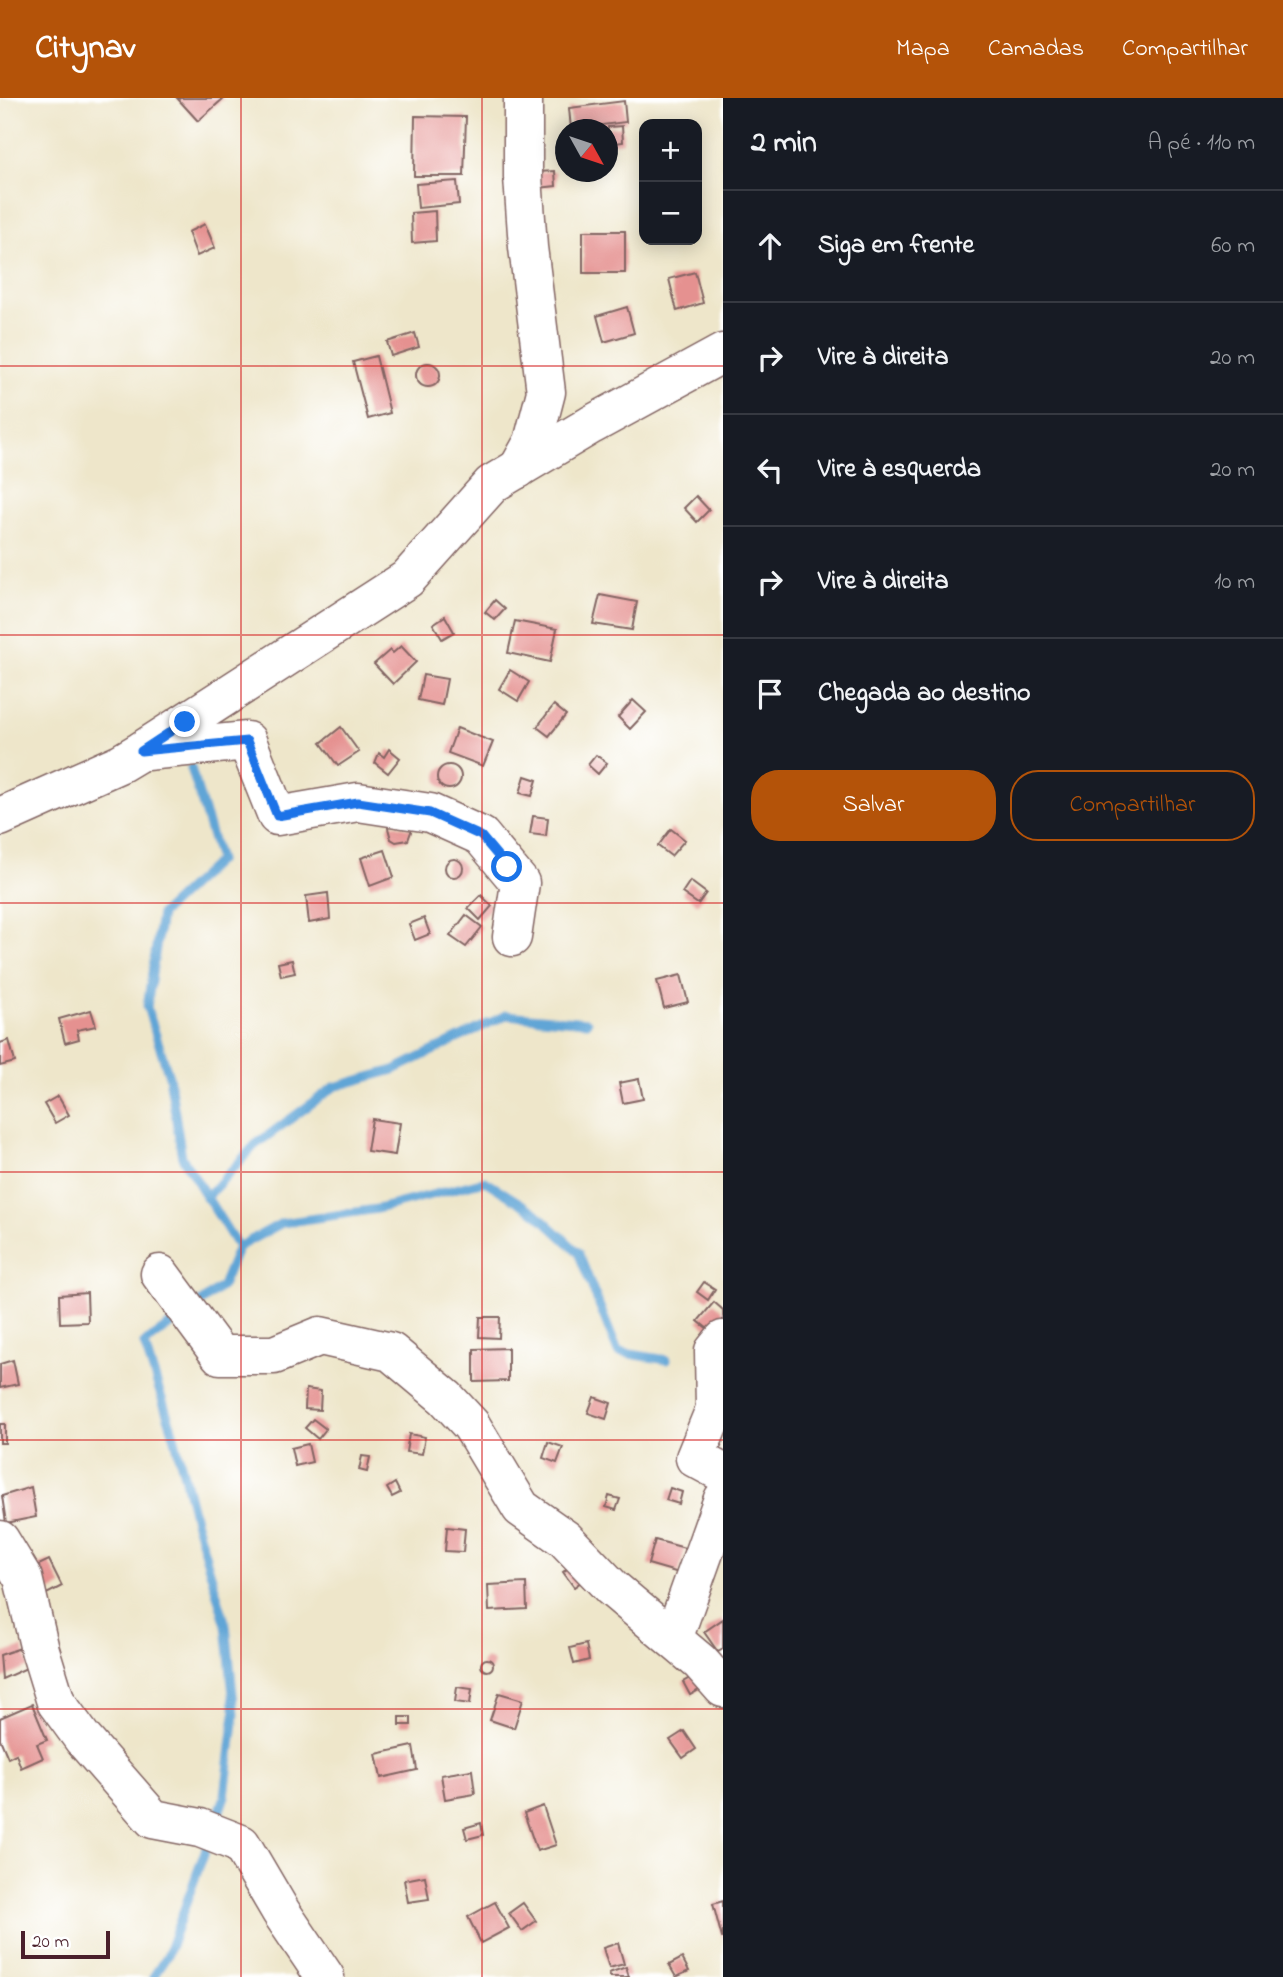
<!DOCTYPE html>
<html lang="pt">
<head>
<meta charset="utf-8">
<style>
	:root { --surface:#171b24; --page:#242831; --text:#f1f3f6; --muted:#9ea1a6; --line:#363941; --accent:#b45309 }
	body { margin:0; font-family:"Indie Flower",sans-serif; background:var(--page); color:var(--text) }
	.controls { position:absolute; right:21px; top:21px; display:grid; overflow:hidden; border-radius:14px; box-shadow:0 4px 18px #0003 }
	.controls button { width:63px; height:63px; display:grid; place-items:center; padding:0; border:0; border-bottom:2px solid var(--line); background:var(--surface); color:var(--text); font:35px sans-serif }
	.compass { position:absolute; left:555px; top:21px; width:63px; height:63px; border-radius:50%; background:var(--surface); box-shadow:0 4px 18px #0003; rotate:130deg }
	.scale { position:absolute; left:21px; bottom:18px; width:89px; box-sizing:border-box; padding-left:7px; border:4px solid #4a1f2b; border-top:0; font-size:19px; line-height:24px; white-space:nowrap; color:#4a1f2b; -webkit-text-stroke:5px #fff; paint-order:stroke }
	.stop { position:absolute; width:21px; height:21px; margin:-16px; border:5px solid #1a73e8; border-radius:50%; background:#fff }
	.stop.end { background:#1a73e8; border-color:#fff; box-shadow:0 2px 7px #0008 }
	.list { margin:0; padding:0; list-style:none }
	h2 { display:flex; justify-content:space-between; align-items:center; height:91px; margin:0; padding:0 28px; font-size:30px }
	h2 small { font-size:23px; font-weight:400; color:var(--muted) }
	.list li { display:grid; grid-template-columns:46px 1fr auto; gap:21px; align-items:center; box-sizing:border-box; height:112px; padding:0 28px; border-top:2px solid var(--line) }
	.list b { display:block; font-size:26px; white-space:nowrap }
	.list em { font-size:23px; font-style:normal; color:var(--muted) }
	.actions { display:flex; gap:14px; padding:21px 28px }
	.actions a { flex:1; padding:16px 0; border:2px solid var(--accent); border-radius:28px; text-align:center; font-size:24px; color:var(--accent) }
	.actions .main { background:var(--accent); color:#fff }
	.icon { flex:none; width:38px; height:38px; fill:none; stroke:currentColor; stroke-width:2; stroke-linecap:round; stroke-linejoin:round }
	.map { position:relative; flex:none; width:723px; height:1879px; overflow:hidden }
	header { display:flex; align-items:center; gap:42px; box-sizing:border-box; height:98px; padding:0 35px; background:var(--accent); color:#fff }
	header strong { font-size:33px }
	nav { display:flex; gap:38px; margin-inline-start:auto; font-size:24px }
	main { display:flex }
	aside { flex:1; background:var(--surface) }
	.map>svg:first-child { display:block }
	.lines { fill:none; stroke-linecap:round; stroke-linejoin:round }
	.stream { stroke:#61a5d6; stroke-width:9 }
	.building { fill:#e59190 }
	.minor-casing { stroke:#836563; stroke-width:41 }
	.minor { stroke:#fff; stroke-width:38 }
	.route { stroke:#1a73e8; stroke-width:9 }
	.grid { fill:none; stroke:#d62828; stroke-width:2; stroke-opacity:0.55 }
</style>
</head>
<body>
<header>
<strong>Citynav</strong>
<nav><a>Mapa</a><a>Camadas</a><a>Compartilhar</a></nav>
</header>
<main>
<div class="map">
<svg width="723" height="1879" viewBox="0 0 723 1879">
	<rect width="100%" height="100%" fill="#fff"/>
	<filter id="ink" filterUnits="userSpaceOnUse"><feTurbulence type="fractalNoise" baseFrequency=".0143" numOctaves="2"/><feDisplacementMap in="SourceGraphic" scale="14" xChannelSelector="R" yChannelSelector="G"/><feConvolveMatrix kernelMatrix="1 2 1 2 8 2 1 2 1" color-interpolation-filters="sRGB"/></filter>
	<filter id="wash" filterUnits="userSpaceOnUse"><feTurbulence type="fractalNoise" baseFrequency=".00686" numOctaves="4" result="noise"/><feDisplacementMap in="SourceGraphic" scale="28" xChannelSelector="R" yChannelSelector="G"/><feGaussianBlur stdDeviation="1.57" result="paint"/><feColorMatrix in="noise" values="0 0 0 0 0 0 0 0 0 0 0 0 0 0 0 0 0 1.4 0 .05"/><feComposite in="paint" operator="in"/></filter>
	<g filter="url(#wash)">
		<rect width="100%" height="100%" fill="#eee6ca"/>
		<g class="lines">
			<g class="stream">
				<path d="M191 670 219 762 161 816 147 909 169 978 182 1059 238 1149 222 1188 195 1209"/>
				<path d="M206 1100 255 1047 334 989 394 972 506 917 587 924"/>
				<path d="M238 1149 282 1125 377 1111 485 1083 536 1115 578 1154 618 1254 667 1262"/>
				<path d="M180 1220 144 1246 174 1337 195 1422 226 1527 235 1616 225 1698 215 1726"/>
				<path d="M153 1879 167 1858 209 1742"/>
			</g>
		</g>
		<g id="blocks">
			<g class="building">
				<path d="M177 0H224L198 23Z"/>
				<path d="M624 3 626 24 571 31 569 10Z"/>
				<path d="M415 18 466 19 464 78H414Z"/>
				<path d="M622 28 623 44 608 46V29Z"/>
				<path d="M555 73 556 88 539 90 538 74Z"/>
				<path d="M457 83 459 106 418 110 416 86Z"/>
				<path d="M435 113 436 143 412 145 411 115Z"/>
				<path d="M205 126 215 150 197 158 188 134Z"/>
				<rect x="583" y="133" width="42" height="42"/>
				<path d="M695 174 703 205 677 213 669 181Z"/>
				<path d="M627 209 634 235 604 244 597 218Z"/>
				<path d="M415 235 419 249 391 258 387 244Z"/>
				<path d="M376 258 390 315 368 321 353 264Z"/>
				<circle cx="428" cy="277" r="12"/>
				<path d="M696 398 709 412 697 424 684 410Z"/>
				<path d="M600 497 637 504 632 532 593 526Z"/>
				<path d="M495 502 505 511 495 522 485 514Z"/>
				<path d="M445 518 454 534 442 541 433 526Z"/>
				<path d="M515 523 557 531 550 564 508 555Z"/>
				<path d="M401 548 416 564 393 586 374 566 390 552 393 555Z"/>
				<path d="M510 572 529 584 518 603 499 591Z"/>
				<path d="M423 577 447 581 442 607 418 602Z"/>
				<path d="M633 602 646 614 630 631 618 619Z"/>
				<path d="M554 607 566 617 549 638 537 629Z"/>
				<path d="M341 629 359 654 338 668 321 645Z"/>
				<path d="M457 630 493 644 483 668 448 655Z"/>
				<path d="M389 651 400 660 388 675 375 665 379 655 384 659Z"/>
				<path d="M596 657 607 665 598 676 588 667Z"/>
				<circle cx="449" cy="679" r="12"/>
				<path d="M525 678 537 682 532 698 520 695Z"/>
				<path d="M533 718 548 720 546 738 530 736Z"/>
				<path d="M390 725 412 731 408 742 396 744 391 741 388 730Z"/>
				<path d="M671 731 685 742 671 758 658 748Z"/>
				<path d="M385 752 394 779 370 788 361 760Z"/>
				<circle cx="454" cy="770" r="9"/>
				<path d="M690 783 706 795 698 806 682 795Z"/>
				<path d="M328 795 330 821 309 825 306 798Z"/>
				<path d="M481 797 492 808 480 822 468 810Z"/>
				<path d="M466 817 482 829 466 849 450 838Z"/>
				<path d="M424 820 430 836 415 842 409 826Z"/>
				<path d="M292 862 295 875 281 878 278 865Z"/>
				<path d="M681 877 688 904 664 910 657 883Z"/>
				<path d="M91 912 96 928 77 932 79 941 65 945 59 921Z"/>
				<path d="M9 942 15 964 0 968V945Z"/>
				<path d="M639 981 643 1001 623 1005 619 985Z"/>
				<path d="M58 998 69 1017 55 1025 44 1006Z"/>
				<path d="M372 1021 400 1025 395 1057 367 1053Z"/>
				<path d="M704 1184 715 1191 708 1202 697 1194Z"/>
				<path d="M87 1195 88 1224 60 1225 59 1197Z"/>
				<path d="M714 1204 723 1212V1233L718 1239 698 1223Z"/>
				<path d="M480 1219H500L499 1240 479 1239Z"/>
				<path d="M508 1250V1283L474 1284V1251Z"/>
				<path d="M13 1262 18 1286 0 1290V1266Z"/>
				<path d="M306 1291 321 1293 320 1312 305 1311Z"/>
				<path d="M594 1299 611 1305 606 1321 588 1315Z"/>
				<path d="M313 1321 326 1331 318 1341 305 1330Z"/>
				<rect x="0" y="1326" width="5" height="19"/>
				<path d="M409 1336 425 1339 422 1356 406 1354Z"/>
				<path d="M548 1344 563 1349 557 1365 543 1360Z"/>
				<path d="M308 1346 312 1364 295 1368 291 1350Z"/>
				<path d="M362 1358 370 1359 367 1374 359 1372Z"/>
				<path d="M395 1385 400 1395 392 1399 387 1390Z"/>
				<path d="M31 1389 36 1419 6 1425 2 1398Z"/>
				<path d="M670 1390 682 1394 679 1406 666 1402Z"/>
				<path d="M609 1398 620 1401 616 1412 606 1409Z"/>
				<path d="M447 1429 465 1431 463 1454 445 1453Z"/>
				<path d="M655 1442 685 1450 679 1475 648 1466Z"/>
				<path d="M49 1462 62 1488 39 1500 26 1473Z"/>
				<path d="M574 1466 585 1481 574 1489 563 1474Z"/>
				<path d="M526 1485 527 1511 489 1513 488 1487Z"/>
				<path d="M723 1521V1551L718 1554 704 1534Z"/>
				<path d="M586 1546 589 1562 574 1566 570 1550Z"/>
				<path d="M23 1549 29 1569 2 1581 0 1557Z"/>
				<circle cx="487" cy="1567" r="6"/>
				<path d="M697 1576 704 1589 690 1597 683 1584Z"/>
				<path d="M457 1589 472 1591 470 1606 455 1604Z"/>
				<path d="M499 1595 523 1602 514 1630 490 1622Z"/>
				<path d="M32 1606 47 1642 37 1646 43 1660 21 1670 16 1656 8 1660 0 1641V1620Z"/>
				<rect x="400" y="1619" width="11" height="8"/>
				<path d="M684 1633 696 1651 683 1660 670 1642Z"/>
				<path d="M413 1648 417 1672 381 1680 376 1656Z"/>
				<path d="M472 1672 475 1696 445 1701 441 1677Z"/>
				<path d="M543 1708 556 1747 537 1753 524 1715Z"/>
				<path d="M481 1725 483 1737 467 1741 464 1730Z"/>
				<path d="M425 1778 429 1801 408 1804 404 1782Z"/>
				<path d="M723 1803V1840H722L713 1806Z"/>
				<path d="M495 1804 509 1830 481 1845 468 1819Z"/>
				<path d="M523 1805 536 1823 522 1833 509 1815Z"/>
				<path d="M618 1845 624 1866 609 1870 603 1850Z"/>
				<path d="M682 1860 689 1873 676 1879 669 1867Z"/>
				<path d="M626 1869 629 1879H610L609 1875Z"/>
			</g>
		</g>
	</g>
	<g filter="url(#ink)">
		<use href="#blocks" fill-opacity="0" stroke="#836563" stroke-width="2"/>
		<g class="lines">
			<g class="minor-casing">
				<g id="minor">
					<path d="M518 371 533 344 546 294 528 149 523 79V0"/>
					<path d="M146 653 247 643 277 718 358 704 430 715 481 738 520 785 512 839"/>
					<path d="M0 719 121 665 141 653 407 481 492 386 591 327 723 255"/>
					<path d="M160 1176 220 1257H274L320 1238 391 1254 446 1300 471 1327 521 1410 565 1441 612 1490 700 1564 723 1590"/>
					<path d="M723 1242 714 1253 715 1311 695 1360 723 1375"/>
					<path d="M0 1442 23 1480 40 1552 56 1604 83 1641 153 1721 200 1730 241 1746 281 1814 325 1879"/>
					<path d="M673 1541 723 1401"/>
				</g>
			</g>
			<use href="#minor" class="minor"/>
		</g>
	</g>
	<g class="lines" filter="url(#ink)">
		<path class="route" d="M185 624 141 653 247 643 277 718 358 704 430 715 481 738 507 769"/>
	</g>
	<path class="grid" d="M241 0V1879M482 0V1879M0 268H723M0 537H723M0 805H723M0 1074H723M0 1342H723M0 1611H723"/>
</svg>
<div class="controls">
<button>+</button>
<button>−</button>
</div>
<svg class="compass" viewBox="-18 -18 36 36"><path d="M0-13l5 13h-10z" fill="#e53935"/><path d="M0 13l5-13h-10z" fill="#9ea1a6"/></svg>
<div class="scale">20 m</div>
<div class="stop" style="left:507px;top:769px"></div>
<div class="stop end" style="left:185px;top:624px"></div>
</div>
<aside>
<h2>2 min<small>A pé · 110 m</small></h2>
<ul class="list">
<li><svg class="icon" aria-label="ahead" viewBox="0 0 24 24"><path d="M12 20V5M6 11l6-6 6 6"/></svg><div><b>Siga em frente</b></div><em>60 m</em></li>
<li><svg class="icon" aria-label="right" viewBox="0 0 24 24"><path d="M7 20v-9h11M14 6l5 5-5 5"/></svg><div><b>Vire à direita</b></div><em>20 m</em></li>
<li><svg class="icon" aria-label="left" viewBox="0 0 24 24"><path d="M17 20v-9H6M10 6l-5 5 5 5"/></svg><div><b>Vire à esquerda</b></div><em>20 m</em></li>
<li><svg class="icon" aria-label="right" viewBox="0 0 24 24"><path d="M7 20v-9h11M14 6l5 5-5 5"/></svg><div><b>Vire à direita</b></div><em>10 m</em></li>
<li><svg class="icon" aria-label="arrive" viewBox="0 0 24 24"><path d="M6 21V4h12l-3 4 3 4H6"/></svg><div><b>Chegada ao destino</b></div></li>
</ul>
<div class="actions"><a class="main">Salvar</a><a>Compartilhar</a></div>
</aside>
</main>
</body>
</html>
